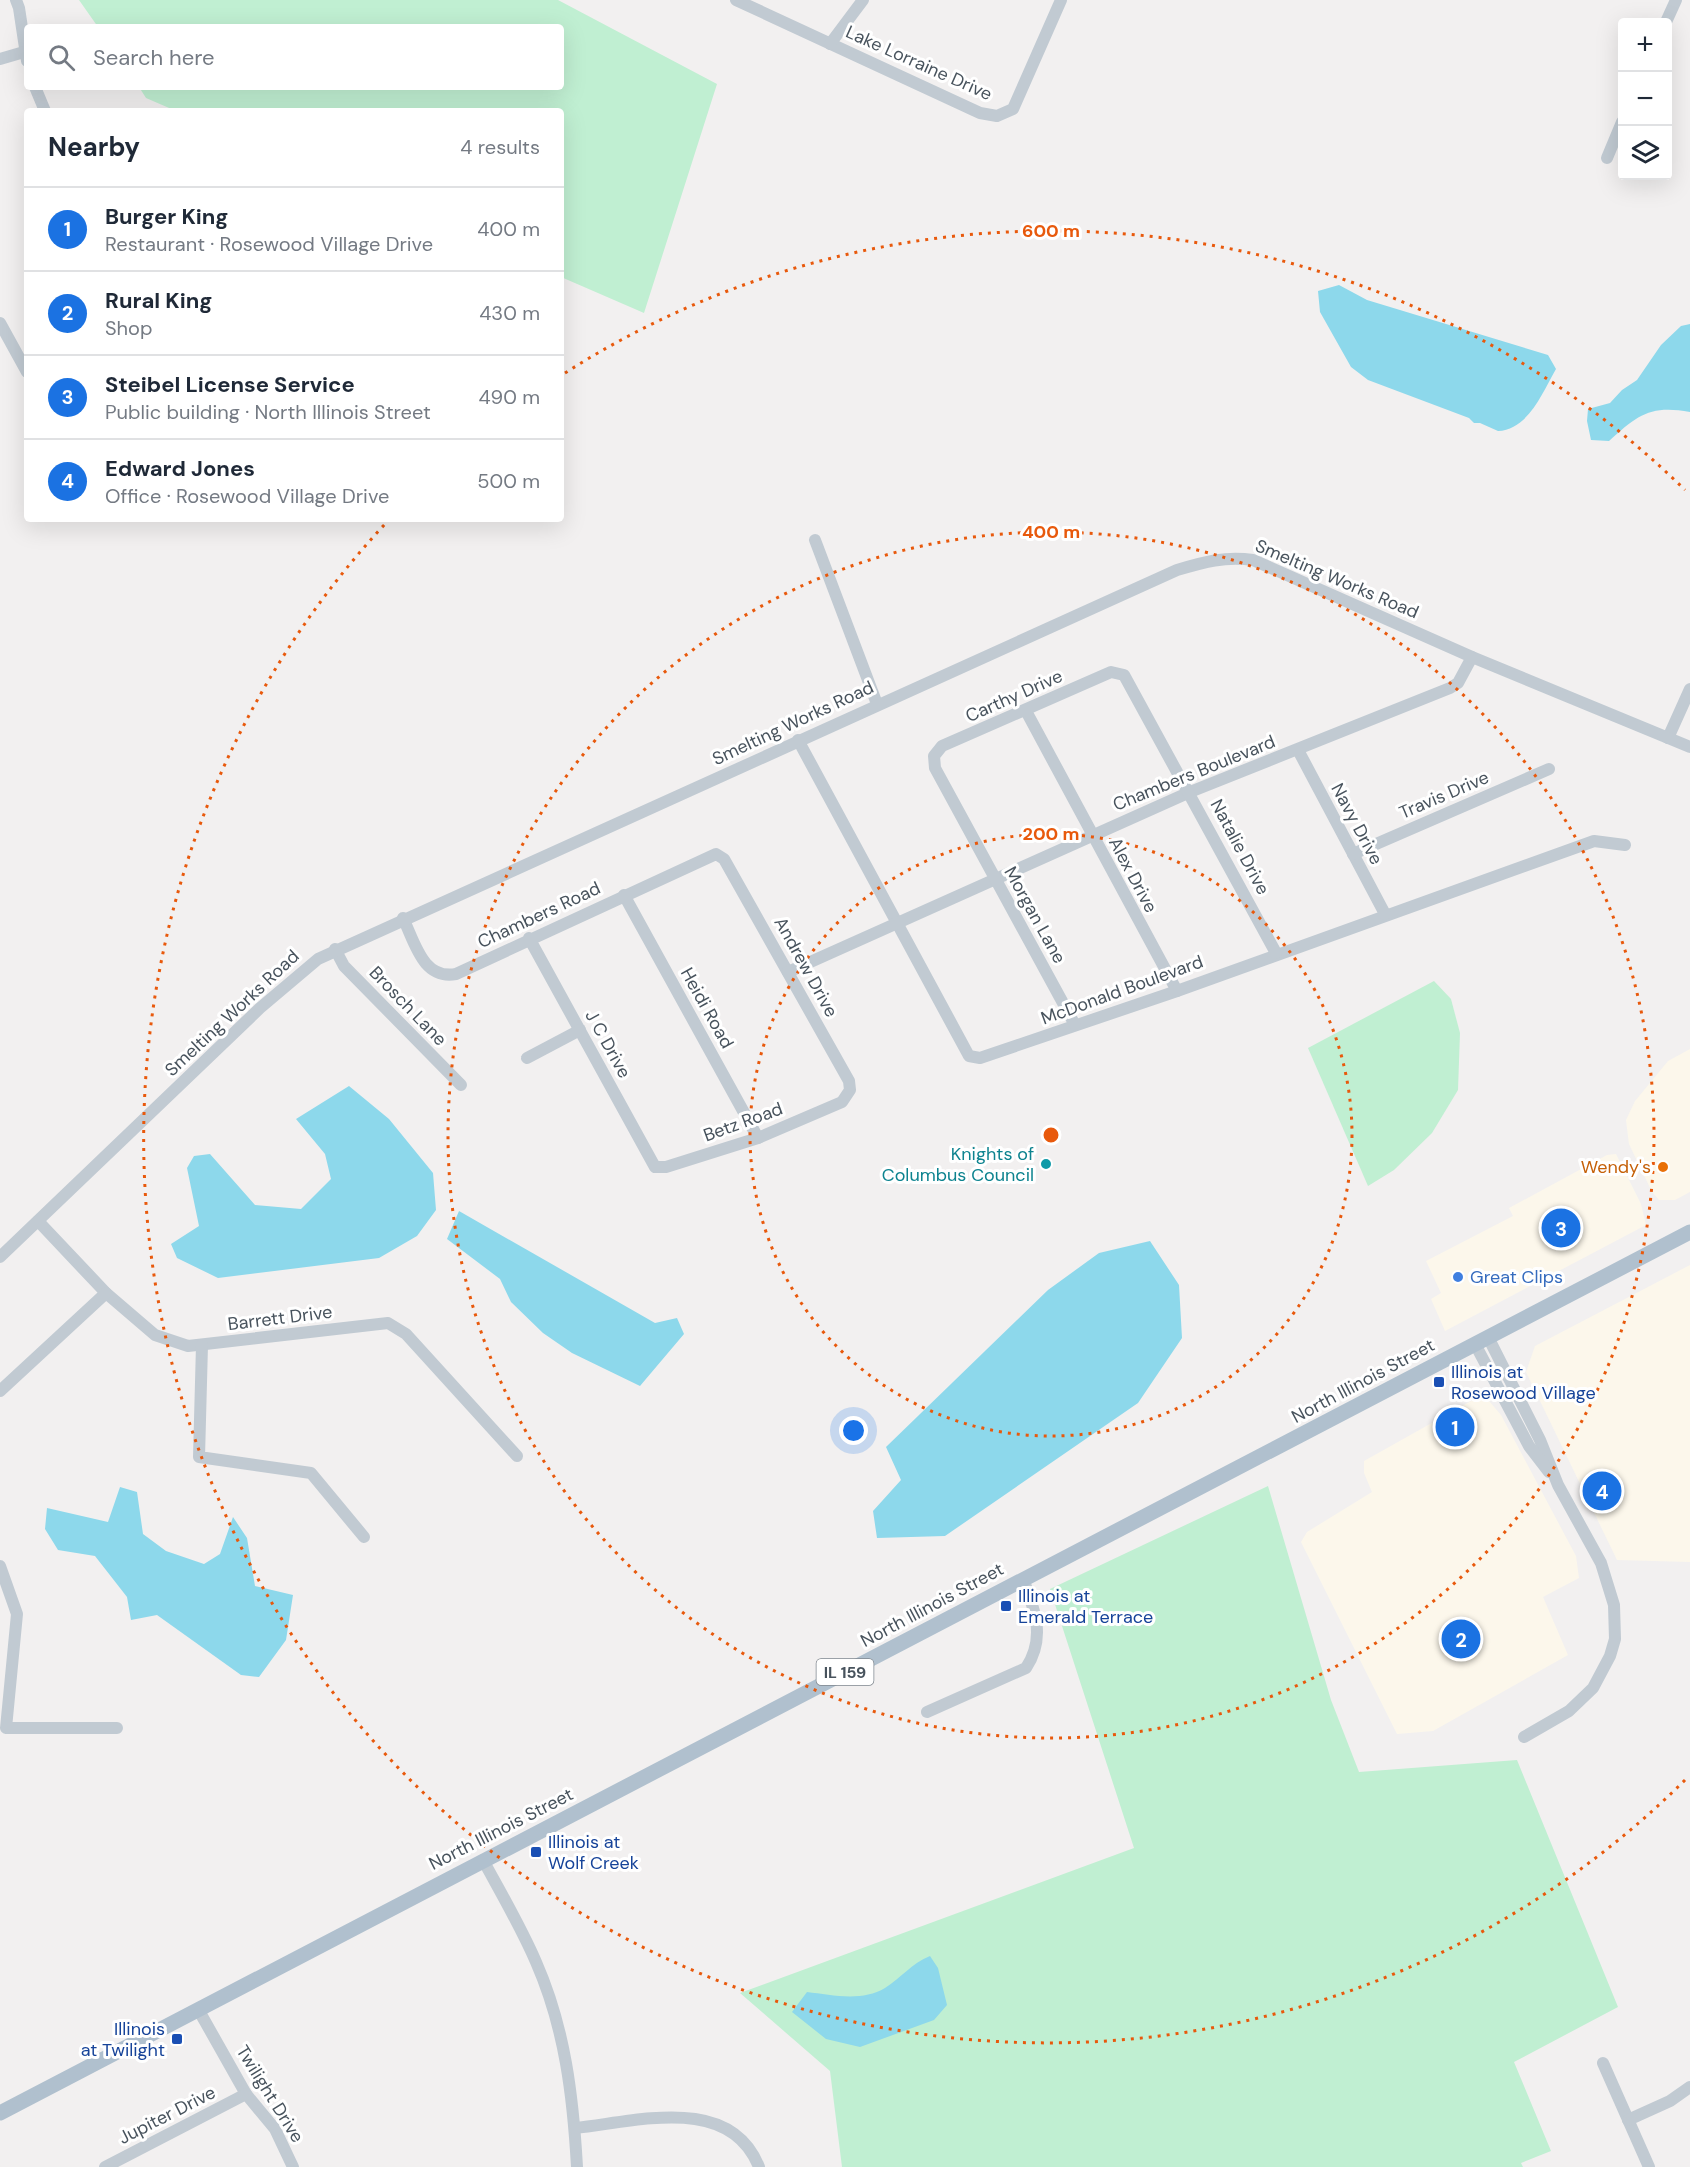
<!DOCTYPE html>
<html lang="en">
<head>
<meta charset="utf-8">
<style>
	:root { --surface:#fff; --page:#f6f6f7; --text:#1f2937; --muted:#747a83; --line:#e0e1e3; --accent:#1b72e2 }
	body { margin:0; font-family:"DM Sans",sans-serif; background:var(--page); color:var(--text) }
	.controls { position:absolute; right:18px; top:18px; display:grid; overflow:hidden; border-radius:6px; box-shadow:0 6px 24px #0002 }
	.controls button { width:54px; height:54px; display:grid; place-items:center; padding:0; border:0; border-bottom:2px solid var(--line); background:var(--surface); color:var(--text); font:30px sans-serif }
	.you { position:absolute; left:854px; top:1431px; width:21px; height:21px; margin:-15px; border:4px solid #fff; border-radius:50%; background:#1a73e8; box-shadow:0 0 0 9px #1a73e833 }
	.badge { display:grid; place-items:center; width:39px; height:39px; border-radius:50%; background:var(--accent); color:#fff; font-size:20px; font-weight:700 }
	.pin { position:absolute; translate:-50% -50%; border:3px solid #fff; box-shadow:0 2px 6px #0006 }
	.list { margin:0; padding:0; list-style:none }
	h2 { display:flex; justify-content:space-between; align-items:center; height:78px; margin:0; padding:0 24px; font-size:26px }
	h2 small { font-size:20px; font-weight:400; color:var(--muted) }
	.list li { display:grid; grid-template-columns:39px 1fr auto; gap:18px; align-items:center; box-sizing:border-box; height:84px; padding:0 24px; border-top:2px solid var(--line) }
	.list b { display:block; font-size:22px; white-space:nowrap }
	.list p { margin:0; font-size:20px; white-space:nowrap; color:var(--muted) }
	.list em { font-size:20px; font-style:normal; color:var(--muted) }
	.icon { flex:none; width:33px; height:33px; fill:none; stroke:currentColor; stroke-width:2; stroke-linecap:round; stroke-linejoin:round }
	.map { position:relative; flex:none; width:1690px; height:2167px; overflow:hidden }
	.search { position:absolute; background:var(--surface); box-shadow:0 6px 24px #0002; left:24px; top:24px; width:540px; height:66px; display:flex; align-items:center; gap:15px; box-sizing:border-box; padding:0 21px; border-radius:6px; color:var(--muted); font-size:22px }
	.panel { position:absolute; background:var(--surface); box-shadow:0 6px 24px #0002; left:24px; top:108px; width:540px; height:414px; border-radius:6px }
	.map>svg:first-child { display:block }
	.commercial { fill:#fcf7eb }
	.green { fill:#c0efd2 }
	.water { fill:#8dd8eb }
	.lines { fill:none; stroke-linecap:round; stroke-linejoin:round }
	.minor { stroke:#c1cad2; stroke-width:12 }
	.major { stroke:#b0c0ce; stroke-width:15 }
	.ring { fill:none; stroke:#e8590c; stroke-width:3; stroke-dasharray:3 6 }
	.culture-dot { fill:#0f9aa8; stroke:#fff; stroke-width:2 }
	.food-dot { fill:#e8710a; stroke:#fff; stroke-width:2 }
	.shop-dot { fill:#3f7fe0; stroke:#fff; stroke-width:2 }
	.transit-dot { fill:#1a4fb4; stroke:#fff; stroke-width:2 }
	.labels { text-anchor:middle; dominant-baseline:central; stroke-width:6; stroke-linejoin:round; paint-order:stroke }
	.shield { fill:#fff; stroke:#7f878e; stroke-width:1.5 }
	.shield-label { font-size:16px; font-weight:bold; fill:#48535d }
	.street-label { font-size:18px; fill:#48535d; stroke:#fff }
	.culture-label { font-size:18px; fill:#0d838f; stroke:#fff; text-anchor:end }
	.food-label { font-size:18px; fill:#c56008; stroke:#fff; text-anchor:end }
	.shop-label { font-size:18px; fill:#366cbe; stroke:#fff; text-anchor:start }
	.transit-label { font-size:18px; fill:#164399; stroke:#fff; text-anchor:start }
	.centre { fill:#e8590c; stroke:#fff; stroke-width:3 }
	.ring-label { font-size:18px; text-anchor:middle; font-weight:bold; fill:#e8590c; stroke:#fff; stroke-width:6; stroke-linejoin:round; paint-order:stroke }
</style>
</head>
<body>
<div class="map">
<svg width="1690" height="2167" viewBox="0 0 1690 2167">
	<rect width="100%" height="100%" fill="#f2f0f0"/>
	<g class="commercial">
		<path d="M1690 1049V1192L1675 1200H1659L1652 1192 1629 1144 1626 1120 1635 1101 1668 1061Z"/>
		<path d="M1616 1154 1641 1204 1646 1225 1445 1331 1431 1299 1441 1293 1426 1261 1513 1216 1509 1208 1607 1155Z"/>
		<path d="M1690 1265V1562L1617 1560 1526 1372 1535 1346Z"/>
		<path d="M1483 1398 1489 1401 1501 1415 1576 1556 1579 1578 1543 1597 1568 1655 1433 1731 1397 1734 1301 1542 1307 1532 1372 1492 1364 1473V1461L1471 1401Z"/>
	</g>
	<g class="green">
		<path d="M79 0H558L717 84 644 313 561 277V111H176L146 98 139 87H561V27H98Z"/>
		<path d="M1434 981 1451 999 1460 1033 1458 1090 1432 1133 1394 1170 1368 1186 1308 1048Z"/>
		<path d="M1268 1486 1331 1700 1359 1772 1517 1760 1618 2007 1514 2062 1551 2151 1521 2163 1523 2167H842L830 2071 740 1993 1134 1848 1050 1589Z"/>
	</g>
	<g class="water">
		<path d="M1339 285 1367 300 1548 355 1556 369C1542 393 1529 429 1498 431L1480 423H1474L1469 418 1368 380 1351 367 1320 312 1318 291Z"/>
		<path d="M1690 324V412C1650 405 1638 415 1609 441L1591 440 1587 421 1588 409 1610 403 1622 390 1637 380 1661 345 1681 326Z"/>
		<path d="M349 1086 389 1119 433 1173 436 1210 417 1236 379 1258 218 1278 177 1258 171 1244 199 1226 187 1168 194 1156 210 1154 255 1205 301 1209 331 1179 325 1154 296 1119Z"/>
		<path d="M459 1211 655 1323 677 1318 684 1334 640 1386 572 1353 543 1333 511 1302 500 1279 447 1239Z"/>
		<path d="M1150 1241 1179 1285 1182 1338 1138 1403 945 1536 877 1538 873 1511 901 1480 886 1447 1048 1290 1099 1253Z"/>
		<path d="M120 1487 137 1492 143 1534 166 1551 204 1564 220 1554 233 1517 247 1538 255 1586 293 1595 286 1640 259 1677 241 1675 157 1615 131 1620 127 1597 95 1556 58 1550 45 1529 47 1508 108 1522Z"/>
		<path d="M930 1956 938 1968 947 2005 934 2020 860 2047 826 2039 792 2012 807 1992C832 1995 862 2002 885 1988 901 1978 912 1963 930 1956Z"/>
	</g>
	<g class="lines">
		<g class="minor">
			<path d="M16 0 19 8 27 61"/>
			<path d="M736 0 980 113 997 116 1013 109 1061 0"/>
			<path d="M1666 22 1676 0"/>
			<path d="M830 44 863 0"/>
			<path d="M0 59 24 52"/>
			<path d="M35 87 45 111"/>
			<path d="M1607 158 1622 122"/>
			<path d="M0 323 27 372"/>
			<path d="M815 540 877 704"/>
			<path d="M1026 711 1177 991"/>
			<path d="M1668 738 1690 689"/>
			<path d="M798 740 969 1056 980 1058 1177 991 1594 841 1625 845"/>
			<path d="M1298 750 1385 914"/>
			<path d="M1353 854 1549 769"/>
			<path d="M624 895 758 1138"/>
			<path d="M403 918C415 943 423 980 456 974L716 854 724 859 849 1081 850 1090 842 1102 758 1138 666 1167H655L529 938"/>
			<path d="M335 949 344 966 461 1085"/>
			<path d="M788 972 1190 792 1450 688 1458 683 1472 657"/>
			<path d="M1075 1025 935 768 934 756 942 746 1111 672 1124 675 1276 953"/>
			<path d="M527 1058 580 1030"/>
			<path d="M38 1221 106 1293 155 1335 188 1346 388 1323 406 1334 517 1456"/>
			<path d="M0 1257 260 1008 318 959 1177 570C1204 562 1225 556 1253 560L1472 657 1690 747"/>
			<path d="M1488 1337 1540 1440 1558 1485 1601 1563 1614 1605 1615 1639 1610 1656 1593 1688 1569 1711 1524 1737"/>
			<path d="M1475 1344 1529 1446 1549 1472"/>
			<path d="M202 1345 199 1457 311 1473 364 1537"/>
			<path d="M0 1391 106 1293"/>
			<path d="M0 1566 17 1614 6 1728H117"/>
			<path d="M927 1712 1026 1668C1046 1638 1035 1610 1023 1579"/>
			<path d="M483 1860C501 1893 521 1927 536 1962 565 2028 573 2096 577 2167"/>
			<path d="M198 2009 246 2094 275 2129 293 2167"/>
			<path d="M1603 2063 1649 2167"/>
			<path d="M1628 2120 1670 2101 1690 2087"/>
			<path d="M575 2128C635 2122 730 2093 759 2167"/>
			<path d="M105 2167 246 2094"/>
		</g>
		<path class="major" d="M0 2113 1690 1232"/>
	</g>
	<g class="ring">
		<circle cx="1051" cy="1135" r="301"/>
		<circle cx="1051" cy="1135" r="603"/>
		<path d="M1685 1780A904 904 0 0 1 385 524M565 373A904 904 0 0 1 1685 490"/>
	</g>
	<circle class="culture-dot" cx="1046" cy="1164" r="6"/>
	<circle class="food-dot" cx="1663" cy="1167" r="6"/>
	<circle class="shop-dot" cx="1458" cy="1277" r="6"/>
	<g class="transit-dot">
		<rect x="1433" y="1376" width="12" height="12" rx="3"/>
		<rect x="1000" y="1600" width="12" height="12" rx="3"/>
		<rect x="530" y="1846" width="12" height="12" rx="3"/>
		<rect x="171" y="2033" width="12" height="12" rx="3"/>
	</g>
	<g class="labels">
		<rect class="shield" x="816.5" y="1659" width="57" height="26" rx="4.5"/>
		<g class="shield-label">
			<text x="845" y="1672">IL 159</text>
		</g>
		<g class="street-label">
			<text transform="translate(919 63) rotate(24)">Lake Lorraine Drive</text>
			<text transform="translate(1337 579) rotate(23)">Smelting Works Road</text>
			<text transform="translate(1014 696) rotate(-24)">Carthy Drive</text>
			<text transform="translate(793 723) rotate(-25)">Smelting Works Road</text>
			<text transform="translate(1194 773) rotate(-22)">Chambers Boulevard</text>
			<text transform="translate(1444 795) rotate(-23)">Travis Drive</text>
			<text transform="translate(1357 824) rotate(62)">Navy Drive</text>
			<text transform="translate(1240 847) rotate(62)">Natalie Drive</text>
			<text transform="translate(1133 875) rotate(62)">Alex Drive</text>
			<text transform="translate(539 915) rotate(-25)">Chambers Road</text>
			<text transform="translate(1035 915) rotate(61)">Morgan Lane</text>
			<text transform="translate(806 967) rotate(61)">Andrew Drive</text>
			<text transform="translate(1122 990) rotate(-20)">McDonald Boulevard</text>
			<text transform="translate(408 1006) rotate(46)">Brosch Lane</text>
			<text transform="translate(707 1008) rotate(61)">Heidi Road</text>
			<text transform="translate(232 1013) rotate(-43)">Smelting Works Road</text>
			<text transform="translate(608 1044) rotate(61)">J C Drive</text>
			<text transform="translate(743 1122) rotate(-20)">Betz Road</text>
			<text transform="translate(280 1318) rotate(-7)">Barrett Drive</text>
			<text transform="translate(1363 1381) rotate(-28)">North Illinois Street</text>
			<text transform="translate(932 1605) rotate(-28)">North Illinois Street</text>
			<text transform="translate(501 1829) rotate(-27)">North Illinois Street</text>
			<text transform="translate(270 2094) rotate(58)">Twilight Drive</text>
			<text transform="translate(167 2115) rotate(-27)">Jupiter Drive</text>
		</g>
		<g class="culture-label">
			<text x="1034" y="1154">Knights of<tspan x="1034" dy="21">Columbus Council</tspan></text>
		</g>
		<g class="food-label">
			<text x="1651" y="1167">Wendy's</text>
		</g>
		<g class="shop-label">
			<text x="1470" y="1277">Great Clips</text>
		</g>
		<g class="transit-label">
			<text x="1451" y="1372">Illinois at<tspan x="1451" dy="21">Rosewood Village</tspan></text>
			<text x="1018" y="1596">Illinois at<tspan x="1018" dy="21">Emerald Terrace</tspan></text>
			<text x="548" y="1842">Illinois at<tspan x="548" dy="21">Wolf Creek</tspan></text>
			<text x="165" y="2029" text-anchor="end">Illinois<tspan x="165" dy="21">at Twilight</tspan></text>
		</g>
	</g>
	<circle cx="1051" cy="1135" r="9" class="centre"/>
	<g class="ring-label">
		<text x="1051" y="237">600 m</text>
		<text x="1051" y="538">400 m</text>
		<text x="1051" y="840">200 m</text>
	</g>
</svg>
<div class="controls">
<button>+</button>
<button>−</button>
<button><svg class="icon" aria-label="layers" viewBox="0 0 24 24"><path d="M12 4l9 5-9 5-9-5zM3 14l9 5 9-5"/></svg></button>
</div>
<div class="you"></div>
<div class="pin badge" style="left:1455px;top:1427px">1</div>
<div class="pin badge" style="left:1461px;top:1639px">2</div>
<div class="pin badge" style="left:1561px;top:1228px">3</div>
<div class="pin badge" style="left:1602px;top:1491px">4</div>
<div class="search"><svg class="icon" aria-label="search" viewBox="0 0 24 24"><circle cx="10" cy="10" r="6"/><path d="M15 15l6 6"/></svg>Search here</div>
<section class="panel">
<h2>Nearby<small>4 results</small></h2>
<ul class="list">
<li><span class="badge">1</span><div><b>Burger King</b><p>Restaurant · Rosewood Village Drive</p></div><em>400 m</em></li>
<li><span class="badge">2</span><div><b>Rural King</b><p>Shop</p></div><em>430 m</em></li>
<li><span class="badge">3</span><div><b>Steibel License Service</b><p>Public building · North Illinois Street</p></div><em>490 m</em></li>
<li><span class="badge">4</span><div><b>Edward Jones</b><p>Office · Rosewood Village Drive</p></div><em>500 m</em></li>
</ul>
</section>
</div>
</body>
</html>
